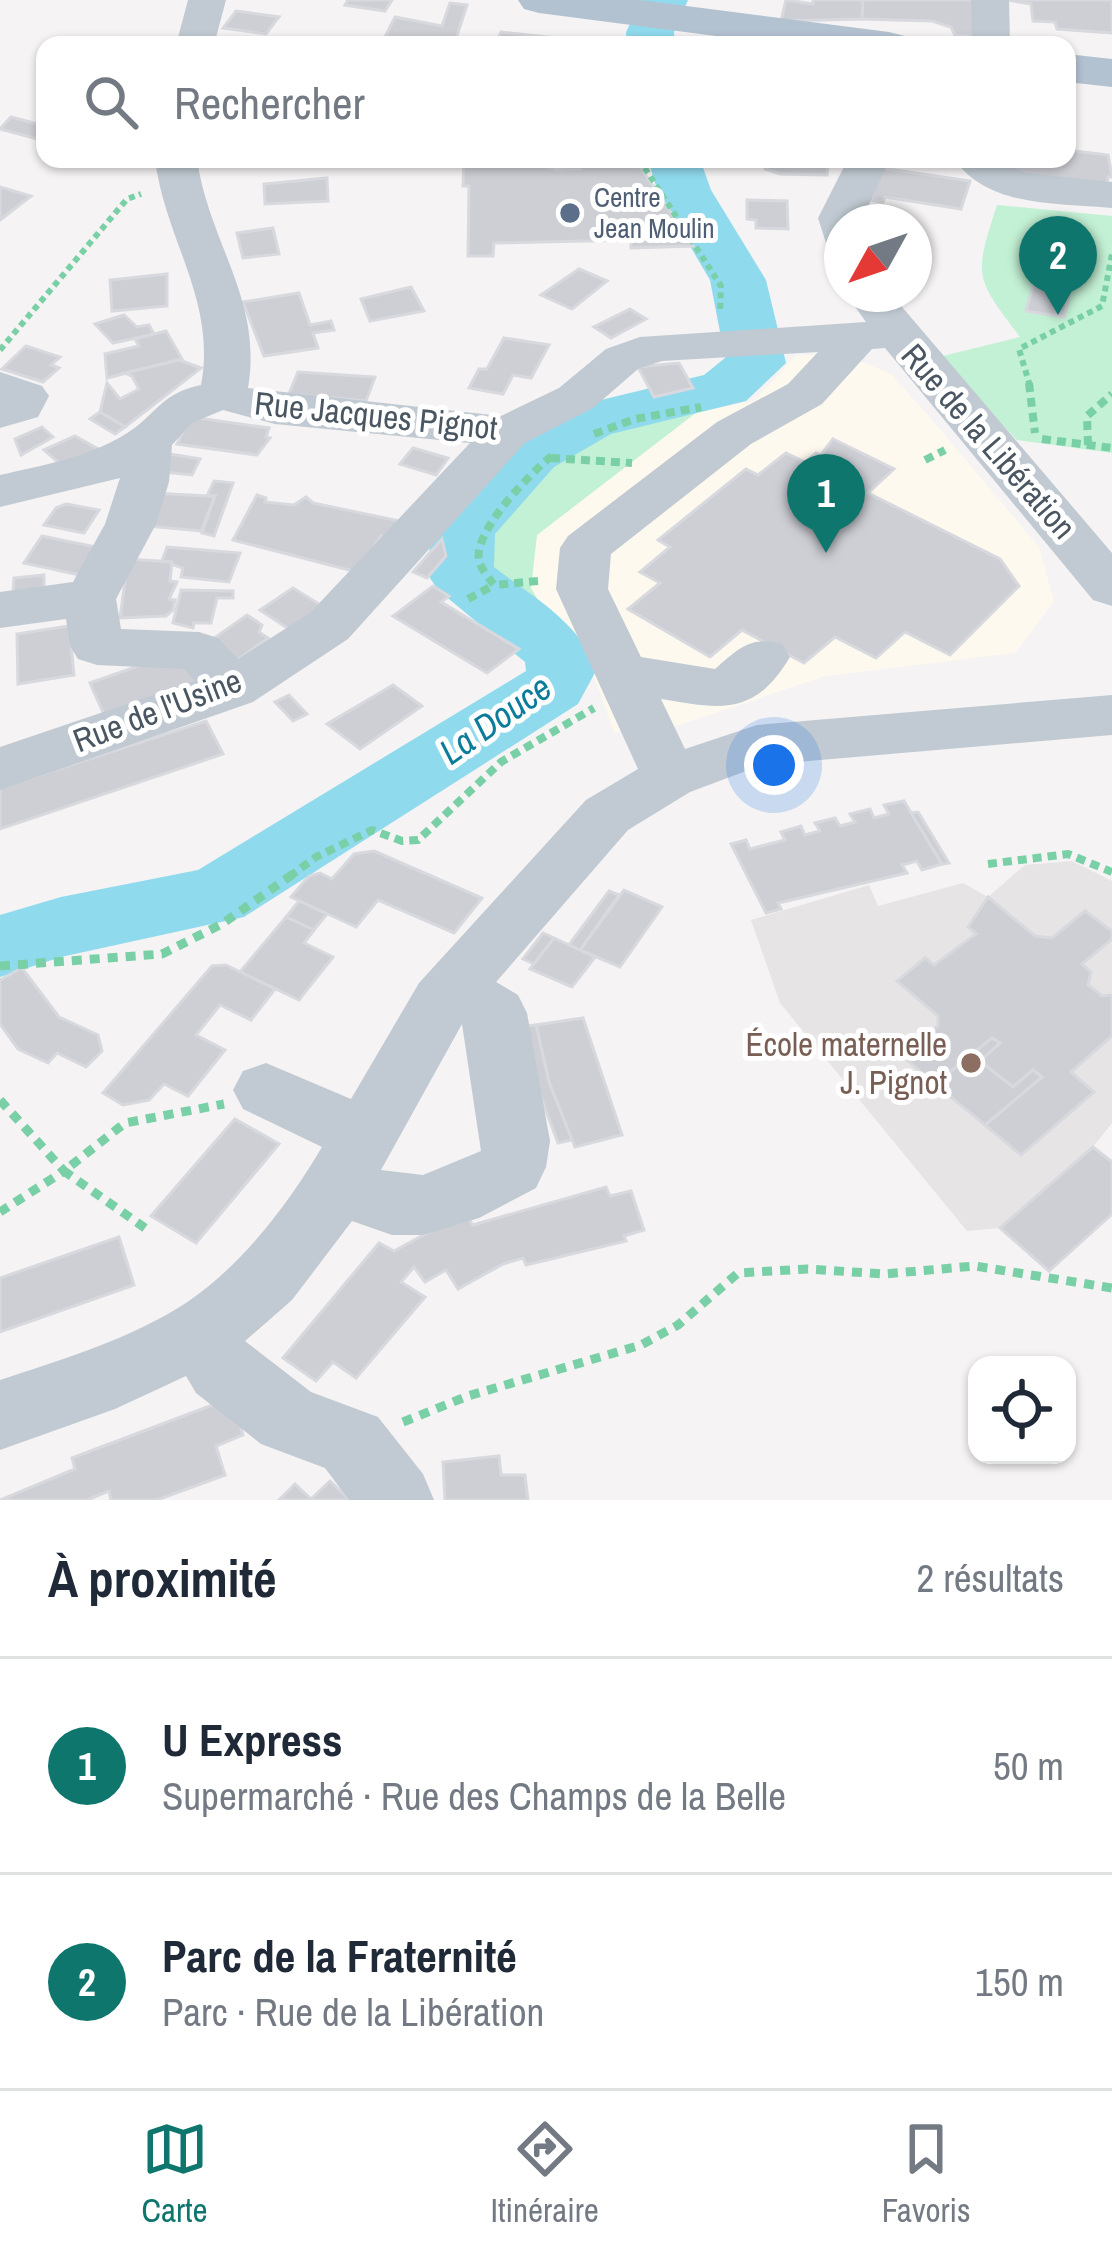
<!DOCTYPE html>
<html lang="fr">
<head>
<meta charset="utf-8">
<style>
	:root { --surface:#fff; --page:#f6f6f7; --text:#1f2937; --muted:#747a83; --line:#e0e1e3; --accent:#0f766e }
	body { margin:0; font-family:"Archivo Narrow",sans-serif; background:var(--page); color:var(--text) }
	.controls { position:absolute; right:36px; bottom:36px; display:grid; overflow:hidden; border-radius:24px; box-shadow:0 3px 9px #0004 }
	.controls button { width:108px; height:108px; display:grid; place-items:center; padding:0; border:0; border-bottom:3px solid var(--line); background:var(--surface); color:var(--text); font:60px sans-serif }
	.compass { position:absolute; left:824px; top:204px; width:108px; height:108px; border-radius:50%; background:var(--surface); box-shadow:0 3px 9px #0004; rotate:230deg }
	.you { position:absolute; left:774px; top:765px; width:42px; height:42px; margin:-30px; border:9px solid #fff; border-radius:50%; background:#1a73e8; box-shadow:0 0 0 18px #1a73e833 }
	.badge { display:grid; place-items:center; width:78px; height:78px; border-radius:50%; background:var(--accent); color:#fff; font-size:39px; font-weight:700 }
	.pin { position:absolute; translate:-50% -99px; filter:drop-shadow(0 3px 6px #0008) }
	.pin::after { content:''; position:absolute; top:63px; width:42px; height:36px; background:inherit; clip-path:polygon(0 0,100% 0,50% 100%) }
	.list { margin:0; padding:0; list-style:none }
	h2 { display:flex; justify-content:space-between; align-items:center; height:156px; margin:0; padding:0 48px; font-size:51px }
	h2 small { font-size:39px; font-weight:400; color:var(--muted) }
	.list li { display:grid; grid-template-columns:78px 1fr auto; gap:36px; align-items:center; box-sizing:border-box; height:216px; padding:0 48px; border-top:3px solid var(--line) }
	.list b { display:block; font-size:45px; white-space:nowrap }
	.list p { margin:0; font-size:39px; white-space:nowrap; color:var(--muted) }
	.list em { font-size:39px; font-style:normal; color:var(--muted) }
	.icon { flex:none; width:66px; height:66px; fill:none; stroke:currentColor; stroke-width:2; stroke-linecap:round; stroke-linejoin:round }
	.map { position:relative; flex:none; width:1112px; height:1500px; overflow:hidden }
	.search { position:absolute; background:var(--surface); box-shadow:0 3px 9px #0004; left:36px; right:36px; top:36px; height:132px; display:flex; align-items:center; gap:30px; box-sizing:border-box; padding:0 42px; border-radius:24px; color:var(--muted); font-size:45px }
	.sheet { height:588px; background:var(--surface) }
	nav { display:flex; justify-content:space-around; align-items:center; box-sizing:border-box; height:168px; border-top:3px solid var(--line); background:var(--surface); font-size:33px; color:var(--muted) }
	nav a { display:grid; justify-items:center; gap:6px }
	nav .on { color:var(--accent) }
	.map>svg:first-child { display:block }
	.commercial { fill:#fdf9ef }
	.education { fill:#e6e4e5 }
	.green { fill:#c3f1d5 }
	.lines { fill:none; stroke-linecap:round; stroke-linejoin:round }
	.river { fill:#90daee; fill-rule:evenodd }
	.building { fill:#cdcfd5; stroke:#d7d9de; stroke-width:3 }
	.path-far2 { stroke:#7ad0a6; stroke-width:6; stroke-dasharray:6 4.5; stroke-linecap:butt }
	.path-far1 { stroke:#7ad0a6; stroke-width:8; stroke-dasharray:9 6; stroke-linecap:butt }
	.path { stroke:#7ad0a6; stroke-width:9; stroke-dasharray:10 8; stroke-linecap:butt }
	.minor { fill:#c1cad2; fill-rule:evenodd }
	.major { fill:#b3c2d1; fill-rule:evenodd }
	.service-dot { fill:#5c6f8a; stroke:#fff; stroke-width:4.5 }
	.education-dot { fill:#8d6e63; stroke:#fff; stroke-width:4.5 }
	.labels { text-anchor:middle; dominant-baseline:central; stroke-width:10; stroke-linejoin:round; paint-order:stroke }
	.far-service-label { font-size:27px; fill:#4e5e75; stroke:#fff; text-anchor:start }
	.street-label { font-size:33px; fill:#4a5661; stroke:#fff }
	.education-label { font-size:33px; fill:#785e54; stroke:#fff; text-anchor:end }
	.water-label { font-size:36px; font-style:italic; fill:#0c7c9b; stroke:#fff }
</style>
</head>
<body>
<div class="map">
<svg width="1112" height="1500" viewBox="0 0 1112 1500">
	<rect width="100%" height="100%" fill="#f5f3f3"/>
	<path class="commercial" d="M843 354 891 374 933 421 1039 547 1054 601 1015 653 826 676 661 731 614 732 586 654 560 637 531 588 537 535 697 412 754 401 796 355Z"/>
	<path class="education" d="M1072 861 1112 881V1123L1093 1147 1112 1162V1214L1049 1271 1000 1228 967 1231 780 1003 751 920 869 885 878 906 963 883 988 897 1025 865Z"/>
	<g class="green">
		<path d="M997 205 1112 216V453L1017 440 939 357 1020 337C974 276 974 277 997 205Z"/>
		<path d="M682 407 697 412 537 535 531 588 560 637C524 611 471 590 475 540 497 512 519 473 548 453 586 426 637 416 682 407Z"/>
	</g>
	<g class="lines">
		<g class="river">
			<path d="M642 0H688L674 32 675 45H627L626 32Z"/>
			<path d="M648 159H700L711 190 766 280 786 363 746 401 611 434 554 467 495 534 494 567C533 597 579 622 597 669L578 704 244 917 61 957 0 977V915L61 897 198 870 526 671 525 662 438 590 428 575 431 530 510 439 568 408 704 375 725 358 710 280 657 190Z"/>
		</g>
	</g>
	<g class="building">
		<path d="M348 0H392L385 11 345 5Z"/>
		<path d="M786 0 813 4V0H863L862 19 781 21Z"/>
		<path d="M863 0H978V37L955 35 951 27 932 21 862 19Z"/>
		<path d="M1008 0H1112V33L1057 29 1055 22 1033 21 1031 4Z"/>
		<path d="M450 3 467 5 454 45 383 41 395 17 442 26Z"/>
		<path d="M236 11 279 17 266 34 223 28Z"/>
		<path d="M501 32 575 40 572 45H495Z"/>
		<path d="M11 117 45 126V141L0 129Z"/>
		<path d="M1067 150 1108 155 1112 177H1108L1107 185 1008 174 986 159H1067Z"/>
		<path d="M464 159H552L550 168 555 170 580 169 579 159H635L693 246 631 248V240L494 243 493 256H468L469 186H463Z"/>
		<path d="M767 159H829L827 175 780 174 765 169Z"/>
		<path d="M881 168 970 181 961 209 885 197 883 202 871 200Z"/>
		<path d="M327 178 328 201 265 204 264 184Z"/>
		<path d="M0 187 31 196 0 220Z"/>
		<path d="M747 200 787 201 788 229 756 228V220L747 219Z"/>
		<path d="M273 228 279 254 243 258 237 233Z"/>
		<path d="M579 269 607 281 572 309 541 295Z"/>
		<path d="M167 274V306L112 311 110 280Z"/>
		<path d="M1033 286 1070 292 1064 317 1026 311Z"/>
		<path d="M411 287 424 311 370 321 361 299Z"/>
		<path d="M299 293 310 325 331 321 334 330 313 333 318 348 264 356 243 302Z"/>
		<path d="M630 309 646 319 611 338 594 327Z"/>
		<path d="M124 315 137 327 149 325 154 334 113 343 95 324Z"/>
		<path d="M166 331 182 359 107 378 105 354 139 346 135 339Z"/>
		<path d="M504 338 549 345 531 378 513 375 503 394 469 388 479 369H487Z"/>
		<path d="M26 346 60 357 51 365 59 368 43 382 2 369Z"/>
		<path d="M179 360 201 368 125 427 100 412 107 383 120 399 139 389 132 376 125 373Z"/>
		<path d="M679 363 693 388 654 397 638 367Z"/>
		<path d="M298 372 375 377 366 401 289 394Z"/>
		<path d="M100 412 125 427 115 434 90 419Z"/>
		<path d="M191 417 269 428 266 437 270 438 257 455 177 444Z"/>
		<path d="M42 427 53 437 21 455 15 439Z"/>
		<path d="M75 436 102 451 67 470 44 450Z"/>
		<path d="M833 439 894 469 868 493 1000 559 1019 586 950 655 905 632 876 658 835 637 804 663 742 630 710 657 628 609 660 583 640 572 670 547 658 540 746 469 758 475 786 453 805 462 816 453 821 455Z"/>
		<path d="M413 448 448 458 436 475 400 464Z"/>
		<path d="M170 454 200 459 192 475 163 472Z"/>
		<path d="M214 481 233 483 214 536 202 533 215 496H207Z"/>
		<path d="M153 493 207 496H215L201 531 136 525Z"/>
		<path d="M257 495 266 498 265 502 294 505 306 497 313 503 409 523 400 540 381 536 357 572 233 540Z"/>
		<path d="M66 504 99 510 84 533 44 525 56 508Z"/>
		<path d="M42 536 101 548 89 577 24 563Z"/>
		<path d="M442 539 446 556 427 578 413 572Z"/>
		<path d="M167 547 240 553 229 582 181 577 183 568 162 561Z"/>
		<path d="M128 559 172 562 170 581 177 582 169 599 175 600 173 610 166 616 120 618Z"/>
		<path d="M44 575V590L13 594 14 578Z"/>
		<path d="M433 586 449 596 441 602 519 649 487 673 393 616Z"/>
		<path d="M293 588 335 614 301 637 260 610Z"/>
		<path d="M181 590 233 591V598H217L211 623H194L193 628 173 623Z"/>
		<path d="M247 615 262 625 259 632 268 638 237 660 209 642Z"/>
		<path d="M69 626 74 675 18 684 17 634Z"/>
		<path d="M194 662 206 683 105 717 90 683 147 663Z"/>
		<path d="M393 685 422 706 360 749 327 724Z"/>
		<path d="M289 695 307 714 293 721 275 702Z"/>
		<path d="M206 721 223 754 0 829V788Z"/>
		<path d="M904 801 942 864 922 870 917 861 902 865 907 873 778 903 781 909 766 913 731 844 746 840 750 849 785 840 781 832 801 826 805 835 820 831 815 823 835 818 840 826 855 822 850 814 870 809 874 818 889 814 884 805Z"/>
		<path d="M918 812 949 863 942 864 911 813Z"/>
		<path d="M374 851 482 898 454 933 378 900 356 927 291 897 309 876 320 873 332 879 354 854Z"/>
		<path d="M624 890 662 907 620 967 580 950Z"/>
		<path d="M609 891 619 895 580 950 569 945Z"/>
		<path d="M988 897 1035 936 1052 938 1085 911 1112 931V939L1082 964 1091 972 1088 985 1102 996 1112 995V1036L1071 1072 1094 1092 1021 1155 985 1125 1042 1077 1033 1070 1013 1087 980 1061 1000 1043 992 1038 935 1084 901 1055 938 1026V1016L897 981 925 958 934 965 976 934 968 927Z"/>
		<path d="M299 901 327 914 314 930 286 917Z"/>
		<path d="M286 917 314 930 304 943 333 957 299 1000 240 972Z"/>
		<path d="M543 933 554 938 534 964 523 959Z"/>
		<path d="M554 938 595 957 572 987 530 969Z"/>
		<path d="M226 965 275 989 251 1020 220 1005 196 1035 225 1050 188 1096 164 1084 149 1100 123 1105 103 1093 212 966Z"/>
		<path d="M22 968 59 1017 98 1035 102 1051 86 1067 57 1053 48 1063 18 1049 0 1024V980Z"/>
		<path d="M583 1018 622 1135 575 1147 549 1082 536 1025Z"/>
		<path d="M536 1025 549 1082 572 1140 558 1143 541 1097 524 1026Z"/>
		<path d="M992 1038 1000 1043 980 1061 1013 1087 1033 1070 1042 1077 985 1125 935 1084Z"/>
		<path d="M235 1119 279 1144 196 1243 151 1216Z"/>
		<path d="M1093 1147 1112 1162V1214L1049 1271 1000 1228Z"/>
		<path d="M606 1187 610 1196 631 1191 644 1230 624 1236 626 1241 526 1265 523 1258 503 1264 458 1289 446 1270 425 1282 414 1267 401 1282 425 1297 356 1378 333 1362 316 1381 283 1358 379 1243 394 1251 464 1213 473 1225Z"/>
		<path d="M119 1237 134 1285 0 1332V1278Z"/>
		<path d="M231 1398 243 1435 216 1446 225 1475 157 1500H111L109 1491 87 1500H0L75 1469 72 1458Z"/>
		<path d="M499 1456 501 1475H525L528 1500H445L443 1462Z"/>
		<path d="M330 1481 350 1500H279L295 1484 311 1499Z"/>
	</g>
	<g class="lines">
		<g class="path-far2">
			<path d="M639 159 721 286 720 313"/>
			<path d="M0 350 127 199 141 194"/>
			<path d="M1030 386 1019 349 1102 306 1112 254"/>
		</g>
		<g class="path-far1">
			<path d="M1029 383 1035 433"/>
			<path d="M594 434 635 419 701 407"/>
			<path d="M1042 439 1112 448"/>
			<path d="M1088 445 1087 416 1112 394"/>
			<path d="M551 458 632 463"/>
			<path d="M925 460 945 450"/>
			<path d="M538 581 494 585C489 578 481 569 479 561 473 530 532 472 554 454"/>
			<path d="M468 599 494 585"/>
			<path d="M988 864 1068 854 1112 872"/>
			<path d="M289 877 316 857 372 830 402 841 418 840 501 762 594 708"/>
		</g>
		<g class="path">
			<path d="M0 966 162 954 222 924 293 874"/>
			<path d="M0 1100 64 1171 0 1212"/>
			<path d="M145 1228 64 1171 125 1123 224 1104"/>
			<path d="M403 1422 468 1396 641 1345 678 1325 738 1273 808 1269 884 1274 975 1266 1112 1288"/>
		</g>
		<g class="minor">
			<path d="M188 0H226L214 45H176Z"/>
			<path d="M971 0H1009L1010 45H972Z"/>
			<path d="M155 159H197C209 244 263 299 248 388L501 416 559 388 606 349 640 337 866 322 846 294H891L1112 553V606L1093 600 885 348 872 349 822 404 751 444 611 554 608 589 641 657 715 669C738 649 751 635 782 644L790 657C754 717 721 709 661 699L685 749 757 725 1112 695V735L762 765 690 792 628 830 496 982 518 995 527 1013 550 1141 546 1167 536 1188 479 1218 423 1235H392L352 1221 292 1300 245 1341 311 1392 378 1417 423 1474 434 1500H349L325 1468 261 1444 196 1393 186 1376 115 1409 0 1450V1380C58 1361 120 1342 173 1311 235 1275 286 1208 322 1147L243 1109 233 1090 243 1071 266 1063 351 1099 419 983 586 800 638 769 556 589 560 548 568 536 717 422 788 384 818 352 662 361 638 369 593 408 525 443 348 639 253 702 0 790V747L195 681 184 669 97 665 78 659 70 646 66 619 0 628V592L73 582 105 524 120 478 0 507V475C44 465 85 458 124 435 155 417 160 393 201 385 217 301 165 240 155 159ZM223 410 275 424 470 443 310 613 238 659 218 638 199 632 121 629 116 599 156 524 169 482 172 445 192 423ZM462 1024 481 1151 423 1175 381 1170Z"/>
			<path d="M848 159H890L861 222H842V250L827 246 818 218Z"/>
			<path d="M954 159H997L1025 173 1112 182V208C1059 203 988 208 954 159Z"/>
			<path d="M0 372 42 386 49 396 38 417 0 428Z"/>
		</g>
		<g class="major">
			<path d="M518 0H640L889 32 905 36 911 45H786L539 13 524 9Z"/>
			<path d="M1067 54 1112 59V87L1067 82Z"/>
		</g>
	</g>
	<circle class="service-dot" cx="570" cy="213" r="12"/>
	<circle class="education-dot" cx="971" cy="1063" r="12"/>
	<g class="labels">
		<g class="far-service-label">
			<text x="594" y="197">Centre<tspan x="594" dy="31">Jean Moulin</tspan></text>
		</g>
		<g class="street-label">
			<text transform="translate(376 415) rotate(6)">Rue Jacques Pignot</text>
			<text transform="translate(989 441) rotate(49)">Rue de la Libération</text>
			<text transform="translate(157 710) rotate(-21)">Rue de l'Usine</text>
		</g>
		<g class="education-label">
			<text x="947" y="1044">École maternelle<tspan x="947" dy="38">J. Pignot</tspan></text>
		</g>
		<g class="water-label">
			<text transform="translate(495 719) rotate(-35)">La Douce</text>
		</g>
	</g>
</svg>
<div class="controls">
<button><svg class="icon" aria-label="locate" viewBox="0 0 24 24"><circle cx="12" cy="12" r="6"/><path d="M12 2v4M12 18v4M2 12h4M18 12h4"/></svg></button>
</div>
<svg class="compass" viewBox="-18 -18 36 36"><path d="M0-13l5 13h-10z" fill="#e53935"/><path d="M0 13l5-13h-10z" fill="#747a83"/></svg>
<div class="you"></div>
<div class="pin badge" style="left:826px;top:553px">1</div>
<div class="pin badge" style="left:1058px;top:315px">2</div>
<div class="search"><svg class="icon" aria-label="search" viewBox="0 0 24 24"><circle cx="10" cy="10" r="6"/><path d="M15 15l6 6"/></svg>Rechercher</div>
</div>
<section class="sheet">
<h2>À proximité<small>2 résultats</small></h2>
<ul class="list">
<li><span class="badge">1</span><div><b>U Express</b><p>Supermarché · Rue des Champs de la Belle</p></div><em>50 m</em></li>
<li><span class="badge">2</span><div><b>Parc de la Fraternité</b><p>Parc · Rue de la Libération</p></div><em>150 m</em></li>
</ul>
</section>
<nav>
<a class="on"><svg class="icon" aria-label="map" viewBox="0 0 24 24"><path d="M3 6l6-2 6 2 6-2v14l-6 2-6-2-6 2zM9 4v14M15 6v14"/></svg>Carte</a>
<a><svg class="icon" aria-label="directions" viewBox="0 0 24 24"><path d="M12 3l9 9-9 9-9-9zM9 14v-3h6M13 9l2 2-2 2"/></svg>Itinéraire</a>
<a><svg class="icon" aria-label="saved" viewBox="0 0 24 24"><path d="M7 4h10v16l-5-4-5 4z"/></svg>Favoris</a>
</nav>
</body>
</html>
